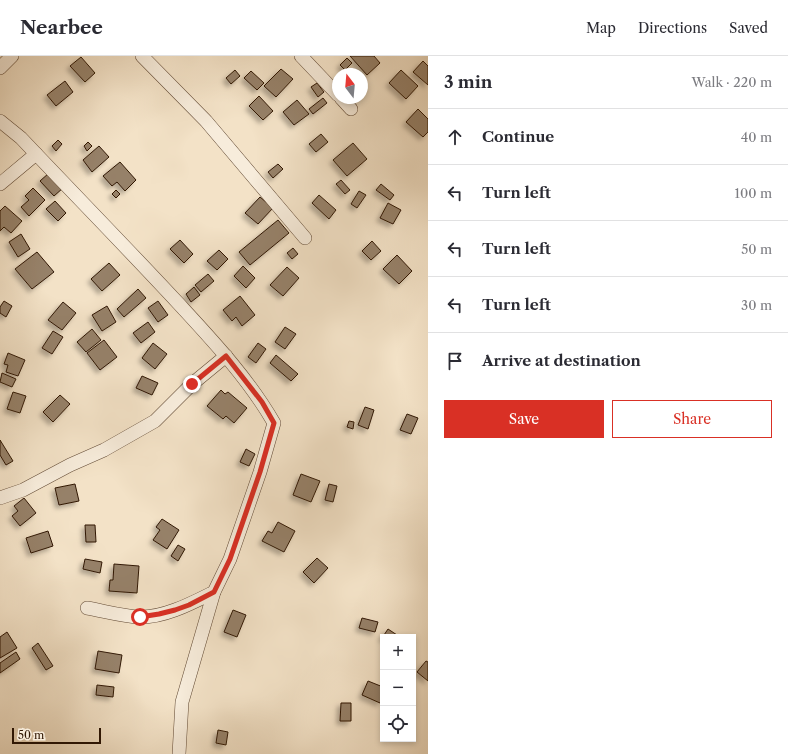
<!DOCTYPE html>
<html lang="en">
<head>
<meta charset="utf-8">
<style>
	:root { --surface:#fff; --page:#f7f7f7; --text:#2b2b33; --muted:#7c7c81; --line:#e1e1e2; --accent:#d93025 }
	body { margin:0; font-family:"Libre Caslon Text",serif; background:var(--page); color:var(--text) }
	.controls { position:absolute; right:12px; bottom:12px; display:grid; overflow:hidden; border-radius:0px; box-shadow:0 2px 6px #0003 }
	.controls button { width:36px; height:36px; display:grid; place-items:center; padding:0; border:0; border-bottom:1px solid var(--line); background:var(--surface); color:var(--text); font:20px sans-serif }
	.compass { position:absolute; left:332px; top:12px; width:36px; height:36px; border-radius:50%; background:var(--surface); box-shadow:0 2px 6px #0003; rotate:344deg }
	.scale { position:absolute; left:12px; bottom:10px; width:89px; box-sizing:border-box; padding-left:4px; border:2px solid #311804; border-top:0; font-size:11px; line-height:14px; white-space:nowrap; color:#311804; -webkit-text-stroke:3px #f7ecdb; paint-order:stroke }
	.stop { position:absolute; width:12px; height:12px; margin:-9px; border:3px solid #d93025; border-radius:50%; background:#fff }
	.stop.end { background:#d93025; border-color:#fff; box-shadow:0 1px 4px #0008 }
	.list { margin:0; padding:0; list-style:none }
	h2 { display:flex; justify-content:space-between; align-items:center; height:52px; margin:0; padding:0 16px; font-size:17px }
	h2 small { font-size:13px; font-weight:400; color:var(--muted) }
	.list li { display:grid; grid-template-columns:26px 1fr auto; gap:12px; align-items:center; box-sizing:border-box; height:56px; padding:0 16px; border-top:1px solid var(--line) }
	.list b { display:block; font-size:15px; white-space:nowrap }
	.list em { font-size:13px; font-style:normal; color:var(--muted) }
	.actions { display:flex; gap:8px; padding:12px 16px }
	.actions a { flex:1; padding:9px 0; border:1px solid var(--accent); border-radius:0px; text-align:center; font-size:14px; color:var(--accent) }
	.actions .main { background:var(--accent); color:#fff }
	.icon { flex:none; width:22px; height:22px; fill:none; stroke:currentColor; stroke-width:2; stroke-linecap:round; stroke-linejoin:round }
	.map { position:relative; flex:none; width:428px; height:698px; overflow:hidden }
	header { display:flex; align-items:center; gap:24px; box-sizing:border-box; height:56px; padding:0 20px; background:var(--surface); border-bottom:1px solid var(--line) }
	header strong { font-size:19px }
	nav { display:flex; gap:22px; margin-inline-start:auto; font-size:14px }
	main { display:flex }
	aside { flex:1; background:var(--surface) }
	.map>svg:first-child { display:block }
	.building { fill:#968169; stroke:#311804; filter:url(#shadow) }
	.lines { fill:none; stroke-linecap:round; stroke-linejoin:round }
	.minor-casing { stroke:#624a35; stroke-width:14 }
	.minor { stroke:#f7ecdb; stroke-width:13 }
	.route { stroke:#d93025; stroke-width:5 }
</style>
</head>
<body>
<header>
<strong>Nearbee</strong>
<nav><a>Map</a><a>Directions</a><a>Saved</a></nav>
</header>
<main>
<div class="map">
<svg width="428" height="698" viewBox="0 0 428 698">
	<defs>
		<filter id="shadow"><feDropShadow dx="-3.5" dy="3.5" stdDeviation="2" flood-color="#0004"/></filter>
	</defs>
	<rect width="100%" height="100%" fill="#f3e2c7"/>
	<filter id="stains"><feTurbulence type="fractalNoise" baseFrequency=".005" numOctaves="4"/><feColorMatrix values="0 0 0 0 .2 0 0 0 0 .09 0 0 0 0 .02 0 0 0 .5 -.17"/></filter>
	<radialGradient id="worn" r=".72"><stop offset=".6" stop-color="#630" stop-opacity="0"/><stop offset="1" stop-color="#630" stop-opacity=".3"/></radialGradient>
	<g class="building">
		<path d="M350 0H374L380 7 367 19Z"/>
		<path d="M81 1 95 17 85 26 70 10Z"/>
		<path d="M347 2 352 7 345 14 340 9Z"/>
		<path d="M423 5 428 10V29L413 16Z"/>
		<path d="M281 13 293 23 276 41 264 30Z"/>
		<path d="M235 14 240 20 231 28 226 22Z"/>
		<path d="M401 14 418 30 406 43 389 27Z"/>
		<path d="M251 15 264 27 257 34 244 22Z"/>
		<path d="M65 25 73 36 56 50 47 39Z"/>
		<path d="M317 27 324 36 318 41 311 31Z"/>
		<path d="M259 40 273 55 263 64 249 50Z"/>
		<path d="M323 42 327 47 313 58 309 53Z"/>
		<path d="M297 44 309 58 294 69 283 56Z"/>
		<path d="M418 53 428 63V76L423 81 406 66Z"/>
		<path d="M321 78 328 86 316 96 309 88Z"/>
		<path d="M58 84 62 88 56 95 52 90Z"/>
		<path d="M88 86 92 90 87 95 84 90Z"/>
		<path d="M353 87 367 103 347 120 333 104Z"/>
		<path d="M99 90 109 101 92 116 83 104Z"/>
		<path d="M120 106 136 124 125 135 117 126 112 130 103 120Z"/>
		<path d="M278 108 283 113 273 122 268 116Z"/>
		<path d="M49 117 63 132 54 140 40 125Z"/>
		<path d="M341 124 350 134 345 138 336 128Z"/>
		<path d="M381 128 394 139 390 144 376 134Z"/>
		<path d="M33 132 45 144 29 160 21 151 29 144 25 140Z"/>
		<path d="M116 134 120 138 116 142 112 138Z"/>
		<path d="M359 135 366 139 357 152 351 148Z"/>
		<path d="M319 139 336 154 329 163 312 147Z"/>
		<path d="M260 141 273 152 258 168 245 157Z"/>
		<path d="M55 145 66 157 58 165 46 153Z"/>
		<path d="M388 147 401 154 393 168 380 162Z"/>
		<path d="M5 150 22 165 11 177 4 171 0 175V155Z"/>
		<path d="M278 164 289 177 250 209 239 196Z"/>
		<path d="M21 178 30 193 18 201 9 186Z"/>
		<path d="M180 184 193 198 184 207 170 193Z"/>
		<path d="M372 185 381 195 371 204 362 195Z"/>
		<path d="M293 192 298 198 292 203 287 197Z"/>
		<path d="M219 194 228 203 217 214 207 205Z"/>
		<path d="M37 196 54 216 32 233 15 213Z"/>
		<path d="M397 199 412 215 399 228 383 213Z"/>
		<path d="M109 207 120 219 102 235 91 223Z"/>
		<path d="M243 210 255 222 246 232 234 220Z"/>
		<path d="M287 211 299 222 283 240 270 229Z"/>
		<path d="M208 218 214 225 201 236 195 229Z"/>
		<path d="M194 231 200 239 191 246 186 238Z"/>
		<path d="M138 233 146 242 124 261 117 253Z"/>
		<path d="M240 240 255 259 242 270 236 261 232 265 223 254Z"/>
		<path d="M4 245 12 250 6 261 0 257V251Z"/>
		<path d="M158 245 168 259 158 266 148 252Z"/>
		<path d="M63 246 76 257 62 274 48 264Z"/>
		<path d="M107 250 116 266 102 275 92 259Z"/>
		<path d="M148 266 155 276 141 287 133 277Z"/>
		<path d="M285 271 296 278 285 293 275 286Z"/>
		<path d="M92 273 101 284 86 296 77 286Z"/>
		<path d="M53 275 63 281 52 298 42 292Z"/>
		<path d="M104 284 117 301 100 314 87 297Z"/>
		<path d="M153 287 167 298 155 313 142 302Z"/>
		<path d="M258 287 266 293 256 307 248 301Z"/>
		<path d="M8 297 25 304 18 320 6 316 8 309 4 308Z"/>
		<path d="M276 299 298 318 291 325 270 307Z"/>
		<path d="M2 317 16 323 12 331 0 326Z"/>
		<path d="M142 320 158 327 152 339 136 332Z"/>
		<path d="M221 334 225 338 228 336 247 352 234 367 226 360 223 363 207 350Z"/>
		<path d="M13 336 26 340 20 357 7 353Z"/>
		<path d="M60 339 70 348 53 366 43 356Z"/>
		<path d="M365 351 374 354 368 373 358 369Z"/>
		<path d="M407 358 418 362 411 378 400 374Z"/>
		<path d="M349 365 354 366 353 373 347 371Z"/>
		<path d="M0 384 13 405 6 409 0 399Z"/>
		<path d="M246 393 255 398 249 410 240 406Z"/>
		<path d="M301 418 320 425 311 446 293 439Z"/>
		<path d="M75 428 79 445 59 449 55 432Z"/>
		<path d="M329 428 337 430 333 446 325 444Z"/>
		<path d="M24 442 36 457 20 470 12 460 18 455 14 450Z"/>
		<path d="M162 463 179 474 167 493 153 484 160 474 156 471Z"/>
		<path d="M278 466 295 475 284 496 262 485 268 475 272 477Z"/>
		<path d="M85 469H95L96 486H86Z"/>
		<path d="M48 475 53 490 31 497 26 482Z"/>
		<path d="M178 489 185 493 178 505 171 500Z"/>
		<path d="M317 502 328 512 314 527 303 516Z"/>
		<path d="M85 503 102 506 100 517 83 513Z"/>
		<path d="M114 508 139 510 137 537 109 535 110 524H113Z"/>
		<path d="M233 554 246 559 237 581 224 576Z"/>
		<path d="M362 562 378 566 375 576 359 572Z"/>
		<path d="M388 573 400 581 382 582Z"/>
		<path d="M7 576 17 592 0 602V581Z"/>
		<path d="M38 587 53 610 46 614 32 592Z"/>
		<path d="M98 595 122 599 119 617 95 613Z"/>
		<path d="M16 596 20 603 0 617V607Z"/>
		<path d="M426 605 428 606V625L417 616Z"/>
		<path d="M368 625 383 631V640L380 647 362 639Z"/>
		<path d="M97 629 114 631 113 641 96 639Z"/>
		<path d="M341 647H351V665H340Z"/>
		<path d="M218 674 228 676 226 689 216 687Z"/>
	</g>
	<g class="lines">
		<g class="minor-casing">
			<g id="minor">
				<path d="M142 0 206 65 305 182"/>
				<path d="M301 0 338 39"/>
				<path d="M0 12 12 0"/>
				<path d="M341 42 351 53"/>
				<path d="M0 65 21 82C73 137 126 191 178 247 213 285 248 322 274 367L260 416 230 503 214 536 182 646 179 698"/>
				<path d="M0 128 36 98"/>
				<path d="M0 442 23 434 70 409 104 394 155 365 192 328 226 300"/>
				<path d="M87 552C104 555 122 560 139 561 164 562 192 547 214 536"/>
			</g>
		</g>
		<use href="#minor" class="minor"/>
	</g>
	<g class="lines">
		<path class="route" d="M140 561 159 558 175 554 189 549 214 536 230 503 260 416 274 367 262 346 226 300 192 328"/>
	</g>
	<rect width="100%" height="100%" filter="url(#stains)"/>
	<rect width="100%" height="100%" fill="url(#worn)"/>
</svg>
<div class="controls">
<button>+</button>
<button>−</button>
<button><svg class="icon" aria-label="locate" viewBox="0 0 24 24"><circle cx="12" cy="12" r="6"/><path d="M12 2v4M12 18v4M2 12h4M18 12h4"/></svg></button>
</div>
<svg class="compass" viewBox="-18 -18 36 36"><path d="M0-13l5 13h-10z" fill="#e53935"/><path d="M0 13l5-13h-10z" fill="#7c7c81"/></svg>
<div class="scale">50 m</div>
<div class="stop" style="left:140px;top:561px"></div>
<div class="stop end" style="left:192px;top:328px"></div>
</div>
<aside>
<h2>3 min<small>Walk · 220 m</small></h2>
<ul class="list">
<li><svg class="icon" aria-label="ahead" viewBox="0 0 24 24"><path d="M12 20V5M6 11l6-6 6 6"/></svg><div><b>Continue</b></div><em>40 m</em></li>
<li><svg class="icon" aria-label="left" viewBox="0 0 24 24"><path d="M17 20v-9H6M10 6l-5 5 5 5"/></svg><div><b>Turn left</b></div><em>100 m</em></li>
<li><svg class="icon" aria-label="left" viewBox="0 0 24 24"><path d="M17 20v-9H6M10 6l-5 5 5 5"/></svg><div><b>Turn left</b></div><em>50 m</em></li>
<li><svg class="icon" aria-label="left" viewBox="0 0 24 24"><path d="M17 20v-9H6M10 6l-5 5 5 5"/></svg><div><b>Turn left</b></div><em>30 m</em></li>
<li><svg class="icon" aria-label="arrive" viewBox="0 0 24 24"><path d="M6 21V4h12l-3 4 3 4H6"/></svg><div><b>Arrive at destination</b></div></li>
</ul>
<div class="actions"><a class="main">Save</a><a>Share</a></div>
</aside>
</main>
</body>
</html>
